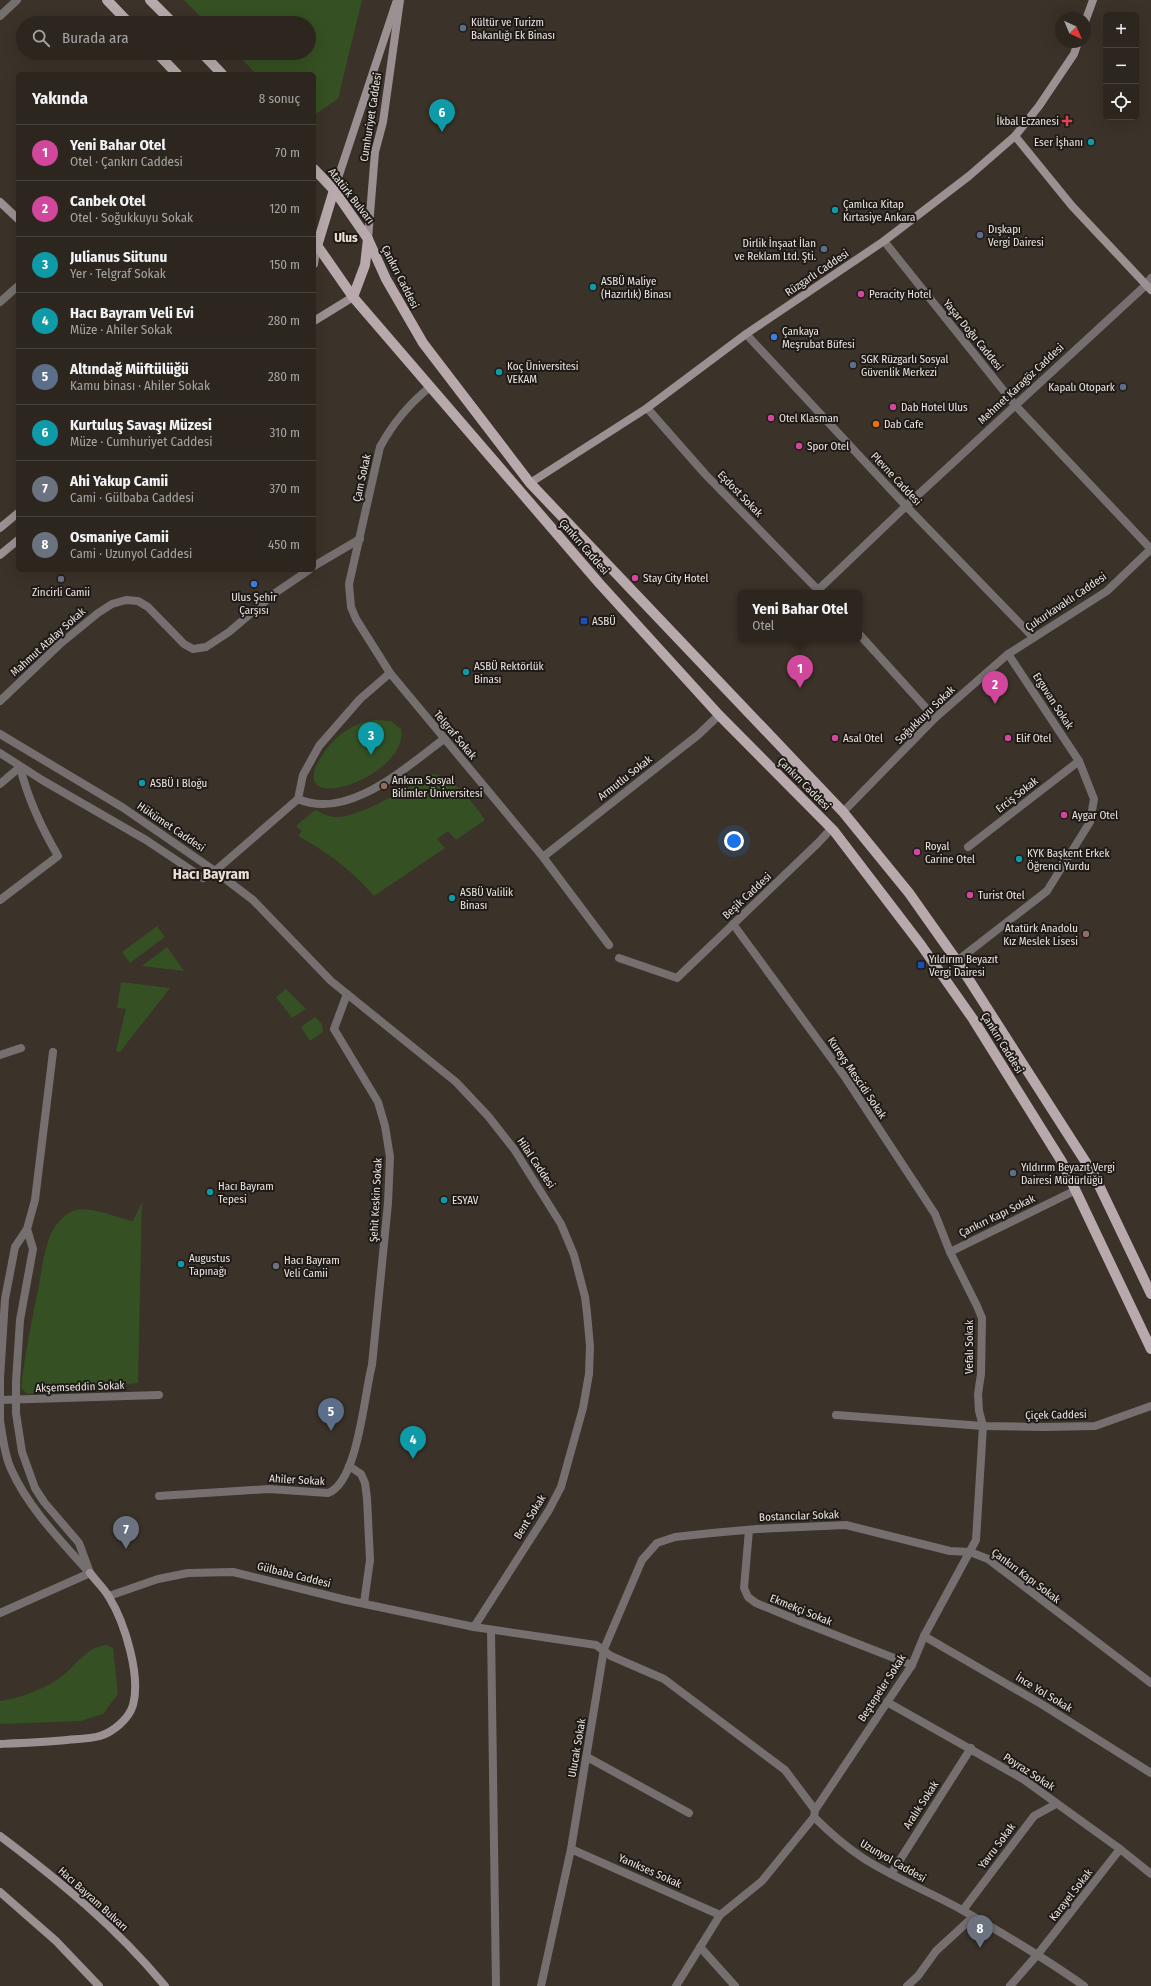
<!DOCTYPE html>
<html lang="tr">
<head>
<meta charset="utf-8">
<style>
	:root { --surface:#2c261f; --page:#38322c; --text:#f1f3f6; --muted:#a6a5a4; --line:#48433d; --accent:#bca0f2 }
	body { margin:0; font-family:"Fira Sans Condensed",sans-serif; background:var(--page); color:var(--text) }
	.controls { position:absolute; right:12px; top:12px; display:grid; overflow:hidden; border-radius:6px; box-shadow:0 4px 16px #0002 }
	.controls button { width:36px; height:36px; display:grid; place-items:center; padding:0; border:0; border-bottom:1px solid var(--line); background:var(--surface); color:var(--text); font:20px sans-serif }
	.compass { position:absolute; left:1055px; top:12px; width:36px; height:36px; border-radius:50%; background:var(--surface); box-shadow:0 4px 16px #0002; rotate:136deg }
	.you { position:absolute; left:734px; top:841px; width:14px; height:14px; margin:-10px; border:3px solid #fff; border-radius:50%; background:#1a73e8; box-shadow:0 0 0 6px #1a73e833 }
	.badge { display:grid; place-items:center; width:26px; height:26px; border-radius:50%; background:var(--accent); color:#fff; font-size:13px; font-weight:700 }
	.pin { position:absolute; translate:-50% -33px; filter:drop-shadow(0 1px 2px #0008) }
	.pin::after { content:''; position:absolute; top:21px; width:14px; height:12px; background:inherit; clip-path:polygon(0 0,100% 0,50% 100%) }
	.popup { position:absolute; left:738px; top:590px; width:124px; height:52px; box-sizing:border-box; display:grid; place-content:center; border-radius:6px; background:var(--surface); filter:drop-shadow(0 1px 3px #0005); font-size:13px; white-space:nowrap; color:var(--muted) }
	.popup b { font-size:15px; color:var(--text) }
	.popup::after { content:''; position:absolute; left:50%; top:100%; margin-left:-8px; border:8px solid transparent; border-top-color:var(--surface) }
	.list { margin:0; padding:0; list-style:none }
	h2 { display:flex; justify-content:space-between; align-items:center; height:52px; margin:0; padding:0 16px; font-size:17px }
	h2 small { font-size:13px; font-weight:400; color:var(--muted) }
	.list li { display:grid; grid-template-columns:26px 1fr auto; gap:12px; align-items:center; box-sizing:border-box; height:56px; padding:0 16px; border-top:1px solid var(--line) }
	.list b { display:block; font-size:15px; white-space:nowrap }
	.list p { margin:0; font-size:13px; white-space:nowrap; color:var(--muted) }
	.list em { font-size:13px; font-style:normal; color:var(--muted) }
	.icon { flex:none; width:22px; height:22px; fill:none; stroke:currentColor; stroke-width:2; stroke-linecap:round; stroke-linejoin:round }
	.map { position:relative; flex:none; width:1151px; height:1986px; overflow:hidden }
	.search { position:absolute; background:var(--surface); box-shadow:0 4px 16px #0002; left:16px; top:16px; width:300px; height:44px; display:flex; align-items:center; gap:10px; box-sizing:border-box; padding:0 14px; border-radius:22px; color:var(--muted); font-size:15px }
	.panel { position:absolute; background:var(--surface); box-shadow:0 4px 16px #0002; left:16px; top:72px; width:300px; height:500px; border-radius:6px }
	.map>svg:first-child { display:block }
	.green { fill:#355022 }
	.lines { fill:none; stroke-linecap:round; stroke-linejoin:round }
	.street { stroke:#766f70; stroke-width:8 }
	.secondary { stroke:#9c9192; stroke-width:8 }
	.primary { stroke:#b8aaac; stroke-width:10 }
	.service-dot { fill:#5c6f8a; stroke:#1f1a17; stroke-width:1.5 }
	.health-dot { fill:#e0444e; stroke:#1f1a17; stroke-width:1.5 }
	.culture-dot { fill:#0f9aa8; stroke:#1f1a17; stroke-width:1.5 }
	.hotel-dot { fill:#d1479c; stroke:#1f1a17; stroke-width:1.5 }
	.shop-dot { fill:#3f7fe0; stroke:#1f1a17; stroke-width:1.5 }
	.food-dot { fill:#e8710a; stroke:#1f1a17; stroke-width:1.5 }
	.worship-dot { fill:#6b7280; stroke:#1f1a17; stroke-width:1.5 }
	.transit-dot { fill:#1a4fb4; stroke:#1f1a17; stroke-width:1.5 }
	.education-dot { fill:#8d6e63; stroke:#1f1a17; stroke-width:1.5 }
	.labels { text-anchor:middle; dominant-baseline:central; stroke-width:4; stroke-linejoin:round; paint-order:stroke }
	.poi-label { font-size:11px; fill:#ebe5e0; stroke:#1f1a17; text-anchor:start }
	.street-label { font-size:11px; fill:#ebe5e0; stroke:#1f1a17 }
	.quarter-label { font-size:13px; font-weight:bold; fill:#ebdfd4; stroke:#1f1a17 }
	.district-label { font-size:15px; font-weight:bold; fill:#ebdfd4; stroke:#1f1a17 }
</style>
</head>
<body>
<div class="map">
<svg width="1151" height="1986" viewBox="0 0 1151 1986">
	<rect width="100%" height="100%" fill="#3b3229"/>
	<g class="green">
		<path d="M184 0H362L338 99 314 115V74H256L236 53H309V23H207Z"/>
		<path d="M374 720 391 721 401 729C410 778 278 821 323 754 336 735 351 724 374 720Z"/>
		<path d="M432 774C452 775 475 805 485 820L456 840 448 831 437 839 445 848 374 896C349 868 330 854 298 836L302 831 296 826 315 810C322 813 328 817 336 817 362 817 408 787 432 774Z"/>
		<path d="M157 926 165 937 130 963 122 952Z"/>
		<path d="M167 947 184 971 142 966Z"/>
		<path d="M121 982 170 988 120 1052 116 1051 126 1009 117 1008Z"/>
		<path d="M286 989 306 1009 292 1018 276 997Z"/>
		<path d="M315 1017 322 1024 323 1032 310 1041 301 1027Z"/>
		<path d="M142 1202 138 1383 27 1394 21 1387C25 1353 32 1319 39 1285 42 1268 44 1250 51 1234 55 1225 66 1212 76 1210 90 1206 119 1218 133 1221Z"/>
		<path d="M106 1645 113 1648 118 1694 103 1714 81 1721 0 1724V1701C20 1698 45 1689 61 1677 76 1666 86 1647 106 1645Z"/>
	</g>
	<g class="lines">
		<g class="street">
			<path d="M0 16 17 0"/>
			<path d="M884 241 1015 405 1151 549"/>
			<path d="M0 302 18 286"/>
			<path d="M746 334 906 506 1033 637"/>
			<path d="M430 387C409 404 393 423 380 447L349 584 351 607 356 619 390 673 543 857 609 945"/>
			<path d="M647 408 705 474 821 593"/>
			<path d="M314 566 360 539"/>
			<path d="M818 590 906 506 1146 285 1151 278"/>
			<path d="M859 634 935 718"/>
			<path d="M0 701 60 644 98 613 112 604 126 600 138 601 148 607 184 644 193 649 206 647 229 632 275 593 309 570"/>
			<path d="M0 734 122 807 215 871 253 900 331 981 456 1082 488 1116 514 1149 561 1224 574 1255 585 1297 587 1313 590 1346 589 1374 583 1408 561 1487 549 1510 474 1627"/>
			<path d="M0 753 42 780 146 840 203 878"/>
			<path d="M0 784 20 767"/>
			<path d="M298 799C348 821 406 767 444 739"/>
			<path d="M843 812 935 718 1008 654 1107 591 1151 549"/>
			<path d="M968 847 1079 761"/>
			<path d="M543 857 698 735 719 715"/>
			<path d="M215 871 298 799 303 775 319 746 360 699 390 673"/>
			<path d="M0 900 58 856C41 827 28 799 20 767"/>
			<path d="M733 924 845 1077 935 1214 950 1252 977 1306 982 1318 981 1374 978 1394 979 1411 983 1426 976 1540 924 1636 912 1665 815 1810"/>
			<path d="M619 958 677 978 818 843 831 829"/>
			<path d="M957 961 1047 891 1090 822 1094 799 1079 761 1008 654"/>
			<path d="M53 1052 35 1200 27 1229 33 1249 20 1320 16 1382V1413L22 1452 35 1488 44 1502 79 1543 90 1573"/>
			<path d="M0 1055 21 1048"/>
			<path d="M950 1252 1076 1190"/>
			<path d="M1 1400 159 1395"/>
			<path d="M836 1415 983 1426 1044 1427 1095 1426 1151 1406"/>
			<path d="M0 1419V1378L5 1299 15 1247 27 1229"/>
			<path d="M0 1421C3 1437 4 1454 11 1469 28 1507 59 1539 87 1570"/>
			<path d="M349 1466 361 1474 365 1483 367 1498 370 1560 364 1603"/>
			<path d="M159 1496 269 1489 328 1493C358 1482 364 1395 372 1365L388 1203 390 1157 385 1126 378 1102 334 1029 347 994"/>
			<path d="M749 1530 744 1588 748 1597 756 1603 802 1622 912 1665"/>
			<path d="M109 1596 158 1579 188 1573 233 1572 346 1600 474 1627 596 1645 611 1656 664 1679 785 1770 815 1810 814 1817C829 1832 845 1846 863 1858 894 1878 930 1892 962 1910 1004 1934 1045 1958 1084 1986"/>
			<path d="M0 1613 90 1573"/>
			<path d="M491 1630 496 1986"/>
			<path d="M924 1636 1043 1705 1151 1773"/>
			<path d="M887 1702 1023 1779 1120 1849 1151 1874"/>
			<path d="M587 1757 689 1813"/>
			<path d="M571 1849 720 1915"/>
			<path d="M891 1874 971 1748"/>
			<path d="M963 1910 1034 1816 1056 1804"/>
			<path d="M700 1947 735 1986"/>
			<path d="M541 1986 571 1849 604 1649 642 1560 657 1543 675 1537 712 1533 757 1529 846 1525 950 1551 970 1552 988 1559 1151 1683"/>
			<path d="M676 1986 720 1915 762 1881 814 1817"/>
			<path d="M907 1986 918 1976 936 1951 973 1917"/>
			<path d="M1010 1986 1038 1954 1120 1849"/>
		</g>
		<g class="secondary">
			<path d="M1085 22 1093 0"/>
			<path d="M1015 136 1072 206 1151 290"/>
			<path d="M334 190 396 3"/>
			<path d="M0 202 18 219"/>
			<path d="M368 239 375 152 383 122 400 0"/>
			<path d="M314 264 317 246"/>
			<path d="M314 321 353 297"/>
			<path d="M530 483 647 408 746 334 884 241 969 176 1015 136 1039 106 1074 54 1078 42"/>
			<path d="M0 528 18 513"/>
			<path d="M0 555 18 540"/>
			<path d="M0 1744C22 1743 45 1742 67 1740 78 1739 90 1739 100 1736 113 1732 129 1719 133 1705 141 1676 125 1623 109 1597 104 1588 96 1581 90 1573"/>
			<path d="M0 1836C60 1881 117 1928 165 1986"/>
			<path d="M0 1892 56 1941 99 1986"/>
		</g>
		<g class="primary">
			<path d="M107 0 129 23"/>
			<path d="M150 0 173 23"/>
			<path d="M157 53 177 74"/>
			<path d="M202 53 222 74"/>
			<path d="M314 169 334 190 368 239 386 279 423 343 530 483 843 812 909 893 957 961 1094 1175 1151 1294"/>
			<path d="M314 241 353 297 599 583 719 715 834 831 921 945 973 1019 1062 1162 1151 1349"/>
			<path d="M317 246 334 190"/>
			<path d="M353 297 365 265 368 239"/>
		</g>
	</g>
	<g class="service-dot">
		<circle cx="463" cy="28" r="4"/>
		<circle cx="980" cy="235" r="4"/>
		<circle cx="824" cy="249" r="4"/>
		<circle cx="853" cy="365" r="4"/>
		<circle cx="1123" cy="387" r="4"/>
		<circle cx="1013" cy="1173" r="4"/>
	</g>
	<path class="health-dot" d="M1065 115h4v4h4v4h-4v4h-4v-4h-4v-4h4z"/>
	<g class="culture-dot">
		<circle cx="1091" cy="142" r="4"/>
		<circle cx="835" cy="210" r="4"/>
		<circle cx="593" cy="287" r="4"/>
		<circle cx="499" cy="372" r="4"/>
		<circle cx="466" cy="672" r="4"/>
		<circle cx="142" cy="783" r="4"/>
		<circle cx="1019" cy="859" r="4"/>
		<circle cx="452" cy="898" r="4"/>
		<circle cx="210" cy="1192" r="4"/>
		<circle cx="444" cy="1200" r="4"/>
		<circle cx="181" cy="1264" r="4"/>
	</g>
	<g class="hotel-dot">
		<circle cx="861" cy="294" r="4"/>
		<circle cx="893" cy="407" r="4"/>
		<circle cx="771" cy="418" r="4"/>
		<circle cx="799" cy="446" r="4"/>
		<circle cx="635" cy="578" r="4"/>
		<circle cx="835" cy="738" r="4"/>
		<circle cx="1008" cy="738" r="4"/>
		<circle cx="1064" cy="815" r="4"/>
		<circle cx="917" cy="852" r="4"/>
		<circle cx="970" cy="895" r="4"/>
	</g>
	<g class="shop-dot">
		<circle cx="774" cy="337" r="4"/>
		<circle cx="254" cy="584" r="4"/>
	</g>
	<circle class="food-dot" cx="876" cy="424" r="4"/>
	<g class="worship-dot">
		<circle cx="61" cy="579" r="4"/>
		<circle cx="276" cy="1266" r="4"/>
	</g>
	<g class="transit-dot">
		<rect x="580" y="617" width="8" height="8" rx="2"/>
		<rect x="917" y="961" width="8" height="8" rx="2"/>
	</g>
	<g class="education-dot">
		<circle cx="384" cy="786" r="4"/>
		<circle cx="1086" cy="934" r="4"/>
	</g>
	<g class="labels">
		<g class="poi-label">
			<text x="471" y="22">Kültür ve Turizm<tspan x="471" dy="13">Bakanlığı Ek Binası</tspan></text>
			<text x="1059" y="121" text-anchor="end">İkbal Eczanesi</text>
			<text x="1083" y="142" text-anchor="end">Eser İşhanı</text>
			<text x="843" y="204">Çamlıca Kitap<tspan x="843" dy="13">Kırtasiye Ankara</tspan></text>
			<text x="988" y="229">Dışkapı<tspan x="988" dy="13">Vergi Dairesi</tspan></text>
			<text x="816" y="243" text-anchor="end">Dirlik İnşaat İlan<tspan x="816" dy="13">ve Reklam Ltd. Şti.</tspan></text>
			<text x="601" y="281">ASBÜ Maliye<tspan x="601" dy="13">(Hazırlık) Binası</tspan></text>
			<text x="869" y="294">Peracity Hotel</text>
			<text x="782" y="331">Çankaya<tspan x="782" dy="13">Meşrubat Büfesi</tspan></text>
			<text x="861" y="359">SGK Rüzgarlı Sosyal<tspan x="861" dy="13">Güvenlik Merkezi</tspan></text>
			<text x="507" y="366">Koç Üniversitesi<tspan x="507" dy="13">VEKAM</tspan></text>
			<text x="1115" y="387" text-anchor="end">Kapalı Otopark</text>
			<text x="901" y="407">Dab Hotel Ulus</text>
			<text x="779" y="418">Otel Klasman</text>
			<text x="884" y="424">Dab Cafe</text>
			<text x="807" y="446">Spor Otel</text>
			<text x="643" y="578">Stay City Hotel</text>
			<text x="61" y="592" text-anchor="middle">Zincirli Camii</text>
			<text x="254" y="597" text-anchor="middle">Ulus Şehir<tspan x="254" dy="13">Çarşısı</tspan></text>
			<text x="592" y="621">ASBÜ</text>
			<text x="474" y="666">ASBÜ Rektörlük<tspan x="474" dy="13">Binası</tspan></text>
			<text x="843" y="738">Asal Otel</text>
			<text x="1016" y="738">Elif Otel</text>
			<text x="392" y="780">Ankara Sosyal<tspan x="392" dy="13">Bilimler Üniversitesi</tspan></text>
			<text x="150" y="783">ASBÜ I Bloğu</text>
			<text x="1072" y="815">Aygar Otel</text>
			<text x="925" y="846">Royal<tspan x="925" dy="13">Carine Otel</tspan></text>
			<text x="1027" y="853">KYK Başkent Erkek<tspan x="1027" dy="13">Öğrenci Yurdu</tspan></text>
			<text x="460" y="892">ASBÜ Valilik<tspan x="460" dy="13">Binası</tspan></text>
			<text x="978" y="895">Turist Otel</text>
			<text x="1078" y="928" text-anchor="end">Atatürk Anadolu<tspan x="1078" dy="13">Kız Meslek Lisesi</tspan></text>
			<text x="929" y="959">Yıldırım Beyazıt<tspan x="929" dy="13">Vergi Dairesi</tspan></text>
			<text x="1021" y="1167">Yıldırım Beyazıt Vergi<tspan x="1021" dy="13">Dairesi Müdürlüğü</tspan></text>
			<text x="218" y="1186">Hacı Bayram<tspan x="218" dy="13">Tepesi</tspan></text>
			<text x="452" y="1200">ESYAV</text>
			<text x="189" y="1258">Augustus<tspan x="189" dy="13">Tapınağı</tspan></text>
			<text x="284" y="1260">Hacı Bayram<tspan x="284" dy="13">Veli Camii</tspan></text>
		</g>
		<g class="street-label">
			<text transform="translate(371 117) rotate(-81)">Cumhuriyet Caddesi</text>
			<text transform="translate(351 196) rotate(52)">Atatürk Bulvarı</text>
			<text transform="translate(817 273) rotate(-34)">Rüzgarlı Caddesi</text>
			<text transform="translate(400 277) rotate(63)">Çankırı Caddesi</text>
			<text transform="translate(973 335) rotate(51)">Yaşar Doğu Caddesi</text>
			<text transform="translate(1021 384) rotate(-43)">Mehmet Karagöz Caddesi</text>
			<text transform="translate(362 478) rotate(-77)">Çam Sokak</text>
			<text transform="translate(896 479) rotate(47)">Plevne Caddesi</text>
			<text transform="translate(740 494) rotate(46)">Eşdost Sokak</text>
			<text transform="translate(584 547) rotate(49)">Çankırı Caddesi</text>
			<text transform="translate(1066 602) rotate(-34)">Çukurkavaklı Caddesi</text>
			<text transform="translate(48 642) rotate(-42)">Mahmut Atalay Sokak</text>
			<text transform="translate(1053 701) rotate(57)">Erguvan Sokak</text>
			<text transform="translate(925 715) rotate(-44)">Soğukkuyu Sokak</text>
			<text transform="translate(455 735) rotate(50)">Telgraf Sokak</text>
			<text transform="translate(625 778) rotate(-38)">Armutlu Sokak</text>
			<text transform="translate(804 784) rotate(45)">Çankırı Caddesi</text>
			<text transform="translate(1017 795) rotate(-38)">Erciş Sokak</text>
			<text transform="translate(171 827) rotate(34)">Hükümet Caddesi</text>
			<text transform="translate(747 896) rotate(-43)">Beşik Caddesi</text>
			<text transform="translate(1002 1043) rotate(58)">Çankırı Caddesi</text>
			<text transform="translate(857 1078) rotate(56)">Kureyş Mescidi Sokak</text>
			<text transform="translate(536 1163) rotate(56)">Hilal Caddesi</text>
			<text transform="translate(376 1200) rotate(-87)">Şehit Keskin Sokak</text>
			<text transform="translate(997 1216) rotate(-26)">Çankırı Kapı Sokak</text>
			<text transform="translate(969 1347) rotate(-90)">Vefalı Sokak</text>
			<text transform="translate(80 1387) rotate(-2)">Akşemseddin Sokak</text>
			<text transform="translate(1056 1415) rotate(-1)">Çiçek Caddesi</text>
			<text transform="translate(297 1480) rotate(3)">Ahiler Sokak</text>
			<text transform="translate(799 1516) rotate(-2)">Bostancılar Sokak</text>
			<text transform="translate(530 1517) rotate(-58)">Bent Sokak</text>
			<text transform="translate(294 1575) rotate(14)">Gülbaba Caddesi</text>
			<text transform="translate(1026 1576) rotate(37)">Çankırı Kapı Sokak</text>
			<text transform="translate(801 1610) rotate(22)">Ekmekçi Sokak</text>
			<text transform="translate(882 1688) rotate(-57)">Beştepeler Sokak</text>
			<text transform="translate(1044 1693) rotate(31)">İnce Yol Sokak</text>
			<text transform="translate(577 1748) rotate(-80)">Ulucak Sokak</text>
			<text transform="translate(1029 1772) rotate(33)">Poyraz Sokak</text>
			<text transform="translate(921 1805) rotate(-57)">Aralık Sokak</text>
			<text transform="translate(997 1846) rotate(-53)">Yavru Sokak</text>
			<text transform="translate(893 1861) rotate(30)">Uzunyol Caddesi</text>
			<text transform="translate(650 1871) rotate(24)">Yanıkses Sokak</text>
			<text transform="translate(1071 1895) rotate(-52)">Karayel Sokak</text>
			<text transform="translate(93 1899) rotate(42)">Hacı Bayram Bulvarı</text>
		</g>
		<g class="quarter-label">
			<text x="346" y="237">Ulus</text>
		</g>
		<g class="district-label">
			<text x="211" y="874">Hacı Bayram</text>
		</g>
	</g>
</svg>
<div class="controls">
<button>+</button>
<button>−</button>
<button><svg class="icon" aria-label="locate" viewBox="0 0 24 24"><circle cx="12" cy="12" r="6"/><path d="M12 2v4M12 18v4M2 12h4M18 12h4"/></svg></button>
</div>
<svg class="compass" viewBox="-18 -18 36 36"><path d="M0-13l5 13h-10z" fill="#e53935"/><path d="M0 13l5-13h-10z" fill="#a6a5a4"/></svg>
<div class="you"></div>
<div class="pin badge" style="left:800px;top:688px;background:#d1479c">1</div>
<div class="popup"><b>Yeni Bahar Otel</b>Otel</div>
<div class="pin badge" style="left:995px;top:704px;background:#d1479c">2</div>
<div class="pin badge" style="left:371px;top:755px;background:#0f9aa8">3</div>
<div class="pin badge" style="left:413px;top:1459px;background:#0f9aa8">4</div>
<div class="pin badge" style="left:331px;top:1431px;background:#5c6f8a">5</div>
<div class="pin badge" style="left:442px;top:132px;background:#0f9aa8">6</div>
<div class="pin badge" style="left:126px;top:1549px;background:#6b7280">7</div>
<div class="pin badge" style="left:980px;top:1948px;background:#6b7280">8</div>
<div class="search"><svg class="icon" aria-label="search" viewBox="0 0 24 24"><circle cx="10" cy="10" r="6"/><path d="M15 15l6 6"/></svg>Burada ara</div>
<section class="panel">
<h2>Yakında<small>8 sonuç</small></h2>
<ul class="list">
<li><span class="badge" style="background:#d1479c">1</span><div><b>Yeni Bahar Otel</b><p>Otel · Çankırı Caddesi</p></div><em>70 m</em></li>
<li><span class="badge" style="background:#d1479c">2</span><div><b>Canbek Otel</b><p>Otel · Soğukkuyu Sokak</p></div><em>120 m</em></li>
<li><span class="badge" style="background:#0f9aa8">3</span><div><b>Julianus Sütunu</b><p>Yer · Telgraf Sokak</p></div><em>150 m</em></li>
<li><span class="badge" style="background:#0f9aa8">4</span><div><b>Hacı Bayram Veli Evi</b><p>Müze · Ahiler Sokak</p></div><em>280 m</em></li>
<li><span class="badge" style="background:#5c6f8a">5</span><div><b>Altındağ Müftülüğü</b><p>Kamu binası · Ahiler Sokak</p></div><em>280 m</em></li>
<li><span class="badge" style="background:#0f9aa8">6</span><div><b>Kurtuluş Savaşı Müzesi</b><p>Müze · Cumhuriyet Caddesi</p></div><em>310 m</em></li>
<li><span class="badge" style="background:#6b7280">7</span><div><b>Ahi Yakup Camii</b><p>Cami · Gülbaba Caddesi</p></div><em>370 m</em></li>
<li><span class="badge" style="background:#6b7280">8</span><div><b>Osmaniye Camii</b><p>Cami · Uzunyol Caddesi</p></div><em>450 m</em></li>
</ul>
</section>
</div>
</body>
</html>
